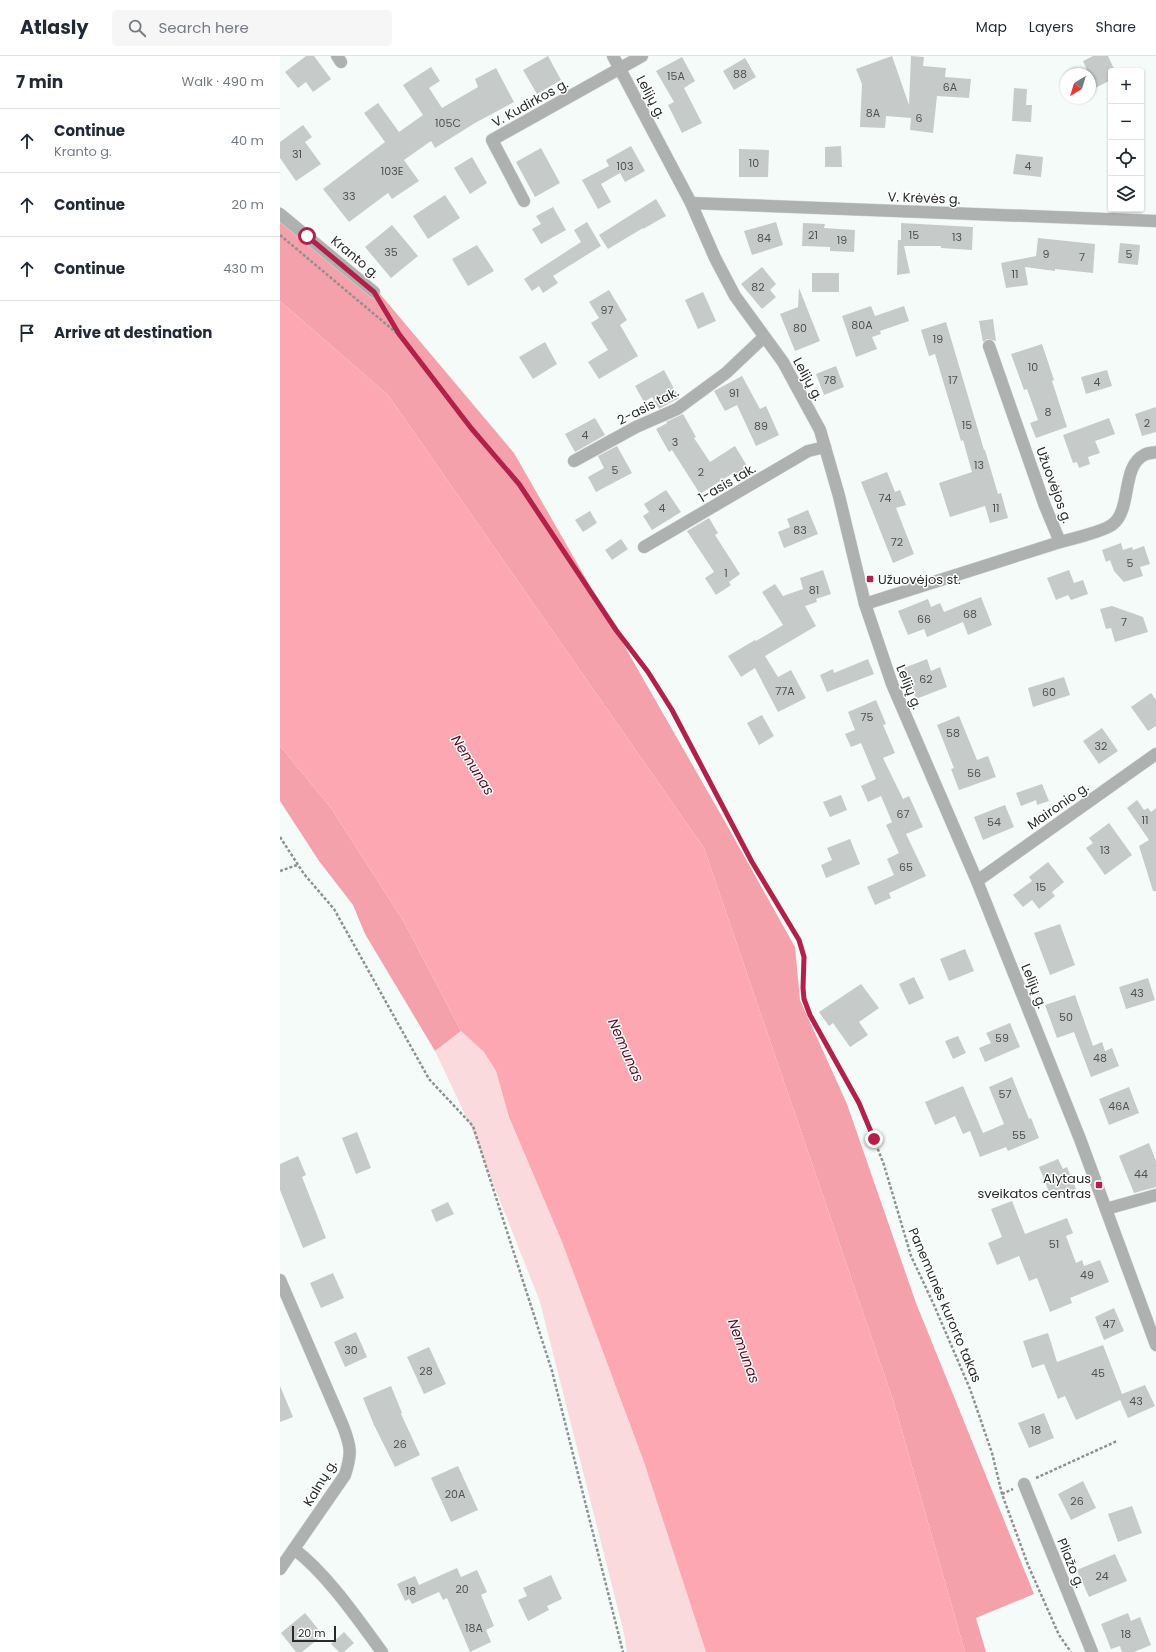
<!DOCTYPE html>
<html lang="en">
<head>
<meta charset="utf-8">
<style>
	:root { --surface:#fff; --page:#f6f6f7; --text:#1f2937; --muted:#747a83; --line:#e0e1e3 }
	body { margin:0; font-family:Poppins,sans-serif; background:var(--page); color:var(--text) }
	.controls { position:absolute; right:12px; top:12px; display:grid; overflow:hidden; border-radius:4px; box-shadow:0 1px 3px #0004 }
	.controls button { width:36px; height:36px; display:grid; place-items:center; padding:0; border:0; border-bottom:1px solid var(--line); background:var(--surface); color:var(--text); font:20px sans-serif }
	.compass { position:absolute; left:780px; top:12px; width:36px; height:36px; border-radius:50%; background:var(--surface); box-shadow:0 1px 3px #0004; rotate:218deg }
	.scale { position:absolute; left:12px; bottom:10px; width:44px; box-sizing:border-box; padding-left:4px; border:2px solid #282a2a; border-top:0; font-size:11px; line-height:14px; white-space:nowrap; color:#282a2a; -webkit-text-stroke:3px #fff; paint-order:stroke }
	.stop { position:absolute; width:12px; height:12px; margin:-9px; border:3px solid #b3214a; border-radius:50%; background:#fff }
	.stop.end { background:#b3214a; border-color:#fff; box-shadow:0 1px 4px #0008 }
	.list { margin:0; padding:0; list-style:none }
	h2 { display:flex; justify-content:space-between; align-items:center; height:52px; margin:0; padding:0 16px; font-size:17px }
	h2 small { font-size:13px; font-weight:400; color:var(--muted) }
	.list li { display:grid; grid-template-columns:26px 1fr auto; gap:12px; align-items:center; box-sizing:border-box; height:64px; padding:0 16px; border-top:1px solid var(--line) }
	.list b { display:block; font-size:15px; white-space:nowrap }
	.list p { margin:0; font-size:13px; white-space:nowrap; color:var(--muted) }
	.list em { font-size:13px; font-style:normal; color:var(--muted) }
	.icon { flex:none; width:22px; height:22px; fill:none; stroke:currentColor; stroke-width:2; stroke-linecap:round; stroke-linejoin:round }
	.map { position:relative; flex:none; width:876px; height:1596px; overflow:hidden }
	header { display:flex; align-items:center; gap:24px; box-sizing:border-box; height:56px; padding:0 20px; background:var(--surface); border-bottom:1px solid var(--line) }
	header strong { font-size:19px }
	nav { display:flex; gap:22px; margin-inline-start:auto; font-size:14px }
	.search { width:280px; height:36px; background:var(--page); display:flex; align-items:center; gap:10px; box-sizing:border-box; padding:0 14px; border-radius:4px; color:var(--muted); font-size:15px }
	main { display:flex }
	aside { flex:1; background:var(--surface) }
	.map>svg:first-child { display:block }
	.green { fill:#fadadd }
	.forest { fill:#f5a1ab }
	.water { fill:#fca7b1 }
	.building { fill:#c6cbc9 }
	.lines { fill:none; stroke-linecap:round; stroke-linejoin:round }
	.street-casing { stroke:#d0d5d3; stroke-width:13 }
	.path { stroke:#8e9190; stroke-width:2.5; stroke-dasharray:3 2; stroke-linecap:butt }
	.street { stroke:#aeb1b0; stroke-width:12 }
	.route { stroke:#b3214a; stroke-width:5 }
	.poi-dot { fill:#b3214a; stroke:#fff; stroke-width:1.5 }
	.labels { text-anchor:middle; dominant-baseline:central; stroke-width:3; stroke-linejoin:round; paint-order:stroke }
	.number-label { font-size:11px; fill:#505252 }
	.street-label { font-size:13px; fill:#282a2a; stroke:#fff }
	.poi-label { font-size:13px; fill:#282a2a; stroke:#fff; text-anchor:start }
	.water-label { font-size:14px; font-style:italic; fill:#560d20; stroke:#fff }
</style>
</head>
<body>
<header>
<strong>Atlasly</strong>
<div class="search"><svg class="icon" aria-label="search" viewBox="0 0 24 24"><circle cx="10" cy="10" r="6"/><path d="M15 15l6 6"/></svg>Search here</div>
<nav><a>Map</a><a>Layers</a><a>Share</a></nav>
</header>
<main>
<aside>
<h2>7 min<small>Walk · 490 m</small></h2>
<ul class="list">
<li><svg class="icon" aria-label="ahead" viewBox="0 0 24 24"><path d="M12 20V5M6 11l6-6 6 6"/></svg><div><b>Continue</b><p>Kranto g.</p></div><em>40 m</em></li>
<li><svg class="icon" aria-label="ahead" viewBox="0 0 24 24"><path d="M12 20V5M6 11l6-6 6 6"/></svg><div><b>Continue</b></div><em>20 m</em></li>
<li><svg class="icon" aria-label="ahead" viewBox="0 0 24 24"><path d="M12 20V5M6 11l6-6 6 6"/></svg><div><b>Continue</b></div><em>430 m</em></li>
<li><svg class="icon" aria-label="arrive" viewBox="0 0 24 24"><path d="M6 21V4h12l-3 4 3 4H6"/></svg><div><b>Arrive at destination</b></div></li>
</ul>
</aside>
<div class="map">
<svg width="876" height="1596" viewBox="0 0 876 1596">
	<rect width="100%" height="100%" fill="#f5fbf8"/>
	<path class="green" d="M181 975 204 996 216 1015 229 1061 282 1186 364 1406 426 1596H347L344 1577 260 1246 191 1071 155 995Z"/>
	<g class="forest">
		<path d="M0 151 90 226 234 397 444 764 515 891 520 944 567 1048 636 1247 754 1538 696 1562 706 1596H685L613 1344 424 792 108 339 0 245Z"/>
		<path d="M0 690 51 752 124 866 181 975 155 995 85 878 73 849 39 805 0 745Z"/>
	</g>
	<path class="water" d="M0 245 108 339 424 792 613 1344 685 1596H426L364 1406 282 1186 229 1061 216 1015 204 996 181 975 124 866 51 752 0 690Z"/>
	<g class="building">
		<path d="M26 0H34L51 23 33 36 26 26 18 32 5 16Z"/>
		<path d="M268 0 281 24 257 38 243 14Z"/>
		<path d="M612 0 629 49 631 0 644 1 643 10 666 12 665 21 691 23 689 42 657 40 653 77 630 74 631 62 606 60 605 72 580 71 582 28 576 13Z"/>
		<path d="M813 0H828L835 15H831V24L815 32 803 5Z"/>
		<path d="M402 1 415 25 404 32 422 67 402 77 388 49 394 46 376 15Z"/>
		<path d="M465 2 476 21 454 34 443 15Z"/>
		<path d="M151 11 160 25 149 32 162 52 198 31 195 23 216 12 234 46 195 67 155 92 151 85 124 104 139 125 112 143 108 137 69 166 43 133 105 86 84 57 98 47 119 76 143 59 123 29Z"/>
		<path d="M734 32 747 33 746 49H752L751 66 732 65Z"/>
		<path d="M23 69 32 81 25 86 41 108 16 125 0 102V86Z"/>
		<path d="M351 90 365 115 345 126 340 117 321 128 331 146 318 153 302 124 329 110 326 104Z"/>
		<path d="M561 90 562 111H545V91Z"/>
		<path d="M261 92 280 127 255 141 236 106Z"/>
		<path d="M459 93 489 94 488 121H459Z"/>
		<path d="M736 98 763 101 761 121 733 118Z"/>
		<path d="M192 101 207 127 190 138 174 112Z"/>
		<path d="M165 139 180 162 148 183 133 160Z"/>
		<path d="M376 143 386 160 363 173V172L328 193 319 179Z"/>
		<path d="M273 151 286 174 261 188 252 173 261 168 256 160Z"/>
		<path d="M307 166 321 190 273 220 278 227 263 237 259 230 252 235 244 223 301 186 294 174Z"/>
		<path d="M496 166 503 189 472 199 464 175Z"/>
		<path d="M523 167 545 168 544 172 575 174 574 196 550 195V191L522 190Z"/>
		<path d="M621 167 693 171 692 194 661 192V190H624L630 217 617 219 618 184H621Z"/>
		<path d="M112 169 138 200 111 222 85 191Z"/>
		<path d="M758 182 815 188 813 217 775 213V215L745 211 748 229 726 232 721 207 756 200Z"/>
		<path d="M840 187 860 189 858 209 838 207Z"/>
		<path d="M197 189 214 215 188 230 172 203Z"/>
		<path d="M482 211 496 228 490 234 496 241 482 253 461 228Z"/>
		<rect x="532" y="217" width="27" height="19"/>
		<path d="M519 232 540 285 515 295 500 258 518 251Z"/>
		<path d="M329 234 347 264 340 269 358 300 319 323 308 306 328 294 311 267 319 262 309 246Z"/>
		<path d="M423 236 436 265 418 273 405 244Z"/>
		<path d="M591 250 595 260 624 250 629 265 600 275 601 278 592 281 597 293 576 301 562 260Z"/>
		<path d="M713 263 716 285 707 283 703 286 699 265Z"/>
		<path d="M666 266 704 394H705L718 438 721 437 728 462 710 467 705 450 670 461 659 427 692 416 683 384 681 385 655 298 649 300 641 274Z"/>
		<path d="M265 286 277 308 253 323 239 301Z"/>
		<path d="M762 288 774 324 772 325 787 371 756 382 750 367 758 364 747 333 744 334 731 298Z"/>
		<path d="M556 310 564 331 544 339 536 318Z"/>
		<path d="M384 314 399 342 379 353 372 341 364 346 355 330Z"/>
		<path d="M827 314 832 330 806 338 801 321Z"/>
		<path d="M462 320 480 353 486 350 499 379 476 390 457 349 445 355 434 335Z"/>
		<path d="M876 351V376L862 380 855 358Z"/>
		<path d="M403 358 416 381 414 382 430 406 455 390 469 413 456 421 453 417 420 438 392 394 389 396 376 373 387 367 386 366Z"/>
		<path d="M315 362 325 379 295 396 285 378Z"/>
		<path d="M829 362 835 378 815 385 820 397 808 401 810 408 799 412 797 406 793 407 783 379Z"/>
		<path d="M337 390 352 417 316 436 308 421 324 412 318 400Z"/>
		<path d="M607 416 615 436 620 434 626 449 616 452 634 498 613 507 581 426Z"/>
		<path d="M386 434 401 456 372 474 363 460 369 456 364 448Z"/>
		<path d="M528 454 538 478 504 492 498 476 510 471 507 463Z"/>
		<path d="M310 455 317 467 303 476 295 464Z"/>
		<path d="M429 462 438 477 435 479 460 518 449 526 451 529 436 539 425 522 434 516 407 475Z"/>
		<path d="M341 483 348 493 332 504 325 494Z"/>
		<path d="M841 487 843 494 852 491 853 494 864 490 870 508 860 511 863 520 844 526 834 515 830 504 826 506 822 494Z"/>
		<path d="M543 514 551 538 536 543 537 546 525 550 536 570 485 600 498 621 511 614 526 642 498 656 475 612 461 621 448 600 475 584 476 585 503 569 482 536 495 528 503 540 523 533 520 522Z"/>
		<path d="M789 514 794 527 803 524 808 538 791 544 788 539 776 544 767 522Z"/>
		<path d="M701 541 712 569 688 579 683 566 647 581 644 573 628 579 618 555 648 543 651 551 660 547 664 556Z"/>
		<path d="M832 550 863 561 868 576 835 586 831 572 826 573 820 553Z"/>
		<path d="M588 603 594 618 547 636 540 619 553 613 554 617Z"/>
		<path d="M647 603 651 615 660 611 667 631 636 643 624 612Z"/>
		<path d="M784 621 790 639 753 651 748 632Z"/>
		<path d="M871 637 876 644V670L868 675 851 651Z"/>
		<path d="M596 644 606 668 603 669 615 697 603 702 623 743 629 740 643 771 626 778 646 820 609 837 611 842 595 849 587 831 614 819 607 803 619 797 606 769 612 766 601 740 588 746 581 730 596 723 581 687 571 691 565 678 575 674 568 656Z"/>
		<path d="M482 659 494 680 479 689 467 667Z"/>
		<path d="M679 660 697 704 708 700 716 721 679 734 671 713 674 712 657 669Z"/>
		<path d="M822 672 838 695 819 708 803 685Z"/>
		<path d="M762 728 769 745 757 749 756 744 741 750 736 737Z"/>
		<path d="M561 739 567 754 550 761 543 746Z"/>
		<path d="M857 744 864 754 868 752 871 756 876 752V835H873L859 790 869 784 847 752Z"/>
		<path d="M725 749 734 771 703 784 694 761Z"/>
		<path d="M829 767 852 799 825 819 806 792 813 787 809 782Z"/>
		<path d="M570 783 580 808 546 822 541 809 552 804 547 792Z"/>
		<path d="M768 806 784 826 772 836 775 840 759 853 752 844 743 851 733 839 752 825 749 821Z"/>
		<path d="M780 868 795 909 770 919 754 877Z"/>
		<path d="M685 893 694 915 669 925 660 903Z"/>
		<path d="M634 921 644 942 629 949 619 928Z"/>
		<path d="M868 922 875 944 846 953 839 931Z"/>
		<path d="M581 928 599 952 579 966 588 979 570 991 553 967 549 970 539 956Z"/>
		<path d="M795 939 813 990 822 986 825 995 832 992 839 1010 811 1021 794 976 777 982 765 949Z"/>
		<path d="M730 967 740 991 705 1006 699 992 711 987 706 977Z"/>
		<path d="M678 980 686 997 673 1003 665 985Z"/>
		<path d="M732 1021 749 1063 751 1062 759 1082 728 1095 726 1091 700 1101 690 1075 683 1078 675 1060 655 1069 645 1046 683 1030 703 1077 724 1068 709 1031Z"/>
		<path d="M849 1031 859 1057 829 1069 819 1043Z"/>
		<path d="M77 1076 91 1112 76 1118 62 1082Z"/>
		<path d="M869 1087 876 1105V1131L854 1137 839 1100Z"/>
		<path d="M18 1100 26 1119 22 1121 46 1182 23 1192 0 1134V1108Z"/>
		<path d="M778 1103 783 1113 787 1111 796 1133 772 1143 759 1111Z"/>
		<path d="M732 1145 745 1178 787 1162 793 1177 786 1180 796 1207 802 1204 804 1210 820 1204 829 1226 790 1242 792 1247 770 1256 757 1222 749 1225 739 1200 717 1209 708 1187 722 1181 711 1153Z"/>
		<path d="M168 1146 174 1158 156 1166 151 1154Z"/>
		<path d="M53 1217 64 1242 41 1252 30 1227Z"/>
		<path d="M834 1252 844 1275 824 1284 815 1261Z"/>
		<path d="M76 1276 87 1301 65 1311 54 1286Z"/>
		<path d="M768 1277 777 1306 823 1289 842 1338 865 1329 875 1350 848 1362 840 1344 796 1364 785 1340 778 1343 764 1308 752 1312 743 1285Z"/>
		<path d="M149 1291 166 1328 144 1338 127 1301Z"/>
		<path d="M0 1330 13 1361 0 1366Z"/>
		<path d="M111 1330 122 1357 121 1358 140 1399 115 1411 94 1369 83 1342Z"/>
		<path d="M764 1357 774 1382 749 1392 738 1367Z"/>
		<path d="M178 1410 198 1454 171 1466 151 1422Z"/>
		<path d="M803 1425 816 1452 791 1464 778 1438Z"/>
		<path d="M852 1450 862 1477 838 1486 828 1458Z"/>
		<path d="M835 1498 847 1525 809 1541 797 1514Z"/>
		<path d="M177 1512 181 1521 197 1514 207 1536 201 1539 214 1570 206 1574 211 1586 190 1596 167 1542 163 1544 159 1536 132 1548 129 1543 125 1545 117 1528 135 1520 139 1529Z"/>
		<path d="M271 1519 282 1543 267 1550 269 1554 248 1565 238 1544 247 1540 243 1532Z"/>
		<path d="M25 1557 43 1579 22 1596H16L1 1577Z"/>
		<path d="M848 1557 851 1565 860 1561 871 1589 854 1596H842L840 1590 831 1593 821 1568Z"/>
		<path d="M64 1576 74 1587 64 1596H59L51 1588Z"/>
	</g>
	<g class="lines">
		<g class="street-casing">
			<g id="street">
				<path d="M57 0 61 6"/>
				<path d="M333 0 411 147 435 202 455 240 503 306 540 374 559 440 585 548 612 628 697 825 800 1083 876 1289"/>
				<path d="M244 145 212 84 362 0"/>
				<path d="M411 147 876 165"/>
				<path d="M0 158 94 236"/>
				<path d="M709 290 765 450 780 486C792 483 825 475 833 468 852 453 841 411 864 399 867 397 872 397 876 396"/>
				<path d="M294 405 356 371 397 353 446 317 484 281"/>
				<path d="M364 491 528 395 545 391"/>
				<path d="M585 548 780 486"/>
				<path d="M697 825 876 698"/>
				<path d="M826 1153 876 1139"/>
				<path d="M0 1224 63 1370C71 1391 72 1397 65 1419L0 1513"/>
				<path d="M744 1428 812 1596"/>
				<path d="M14 1493C47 1518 77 1562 102 1596"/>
			</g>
		</g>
		<g class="path">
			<path d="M0 179 119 279 191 372 239 428 336 574 368 616 392 654 472 806 519 884 525 901 523 932 524 943 531 959 579 1047 594 1083 604 1109 631 1200 654 1249 690 1333 712 1397 722 1438 748 1509 779 1579 791 1596"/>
			<path d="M100 247 117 275"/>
			<path d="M0 781 24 818 54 853 149 1023 193 1070 272 1315 343 1596"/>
			<path d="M0 815 17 809"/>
			<path d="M756 1422 837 1385"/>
			<path d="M722 1438 733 1433"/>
		</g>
		<use href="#street" class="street"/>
	</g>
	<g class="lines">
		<path class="route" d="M27 180 94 236 119 278 191 372 239 428 336 574 368 616 392 654 472 806 519 884 524 901 523 932 524 943 530 959 579 1047 594 1083"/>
	</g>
	<g class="poi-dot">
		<rect x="586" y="519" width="8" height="8" rx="2"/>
		<rect x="815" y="1125" width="8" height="8" rx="2"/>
	</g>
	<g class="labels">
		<g class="number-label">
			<text x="460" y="18">88</text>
			<text x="396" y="20">15A</text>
			<text x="670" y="31">6A</text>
			<text x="593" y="57">8A</text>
			<text x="639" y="62">6</text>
			<text x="168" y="67">105C</text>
			<text x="17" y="98">31</text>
			<text x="474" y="107">10</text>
			<text x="345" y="110">103</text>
			<text x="748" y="110">4</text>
			<text x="112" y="115">103E</text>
			<text x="69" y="140">33</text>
			<text x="533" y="179">21</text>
			<text x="634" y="179">15</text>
			<text x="677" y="181">13</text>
			<text x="484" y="182">84</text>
			<text x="562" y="184">19</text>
			<text x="111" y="196">35</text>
			<text x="766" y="198">9</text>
			<text x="849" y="198">5</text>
			<text x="802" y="201">7</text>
			<text x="735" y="218">11</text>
			<text x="478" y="231">82</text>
			<text x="327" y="254">97</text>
			<text x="582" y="269">80A</text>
			<text x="520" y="272">80</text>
			<text x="658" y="283">19</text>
			<text x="753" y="311">10</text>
			<text x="550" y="324">78</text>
			<text x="673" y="324">17</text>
			<text x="817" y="326">4</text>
			<text x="454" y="337">91</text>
			<text x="768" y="356">8</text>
			<text x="867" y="367">2</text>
			<text x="687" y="369">15</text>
			<text x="481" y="370">89</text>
			<text x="305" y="379">4</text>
			<text x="395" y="386">3</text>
			<text x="699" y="409">13</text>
			<text x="335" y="414">5</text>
			<text x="421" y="416">2</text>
			<text x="605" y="442">74</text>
			<text x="382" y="452">4</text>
			<text x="716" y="452">11</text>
			<text x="520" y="474">83</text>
			<text x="617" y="486">72</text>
			<text x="850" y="507">5</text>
			<text x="446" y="517">1</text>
			<text x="534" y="534">81</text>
			<text x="690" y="558">68</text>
			<text x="644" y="563">66</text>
			<text x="844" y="566">7</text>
			<text x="646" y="623">62</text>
			<text x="505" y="635">77A</text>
			<text x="769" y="636">60</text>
			<text x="587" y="661">75</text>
			<text x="673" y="677">58</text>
			<text x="821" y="690">32</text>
			<text x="694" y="717">56</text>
			<text x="623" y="758">67</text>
			<text x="865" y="764">11</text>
			<text x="714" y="766">54</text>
			<text x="825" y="794">13</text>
			<text x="626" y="811">65</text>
			<text x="761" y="831">15</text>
			<text x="857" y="937">43</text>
			<text x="786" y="961">50</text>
			<text x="722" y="982">59</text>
			<text x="820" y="1002">48</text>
			<text x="725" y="1038">57</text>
			<text x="839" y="1050">46A</text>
			<text x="739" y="1079">55</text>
			<text x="861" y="1118">44</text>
			<text x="774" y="1188">51</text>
			<text x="807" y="1219">49</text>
			<text x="829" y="1268">47</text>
			<text x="71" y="1294">30</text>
			<text x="146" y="1315">28</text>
			<text x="818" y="1317">45</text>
			<text x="856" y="1345">43</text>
			<text x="756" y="1374">18</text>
			<text x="120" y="1388">26</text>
			<text x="175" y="1438">20A</text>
			<text x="797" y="1445">26</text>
			<text x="822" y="1520">24</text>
			<text x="182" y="1533">20</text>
			<text x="131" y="1535">18</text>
			<text x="194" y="1572">18A</text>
			<text x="846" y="1578">18</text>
		</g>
		<g class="street-label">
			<text transform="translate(371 41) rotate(62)">Lelijų g.</text>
			<text transform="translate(250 47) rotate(-29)">V. Kudirkos g.</text>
			<text transform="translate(644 142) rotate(2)">V. Krėvės g.</text>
			<text transform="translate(75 201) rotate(40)">Kranto g.</text>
			<text transform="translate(528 323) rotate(61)">Lelijų g.</text>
			<text transform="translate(368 350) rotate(-27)">2-asis tak.</text>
			<text transform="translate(447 427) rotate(-30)">1-asis tak.</text>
			<text transform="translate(774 429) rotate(70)">Užuovėjos g.</text>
			<text transform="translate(629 631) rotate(68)">Lelijų g.</text>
			<text transform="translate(778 750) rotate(-35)">Maironio g.</text>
			<text transform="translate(754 930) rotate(68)">Lelijų g.</text>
			<text transform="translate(665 1249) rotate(67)">Panemunės kurorto takas</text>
			<text transform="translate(40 1427) rotate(-59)">Kalnų g.</text>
			<text transform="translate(791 1507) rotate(68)">Pliažo g.</text>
		</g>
		<g class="poi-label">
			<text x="598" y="523">Užuovėjos st.</text>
			<text x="811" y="1122" text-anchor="end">Alytaus<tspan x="811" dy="15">sveikatos centras</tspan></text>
		</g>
		<g class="water-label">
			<text transform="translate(193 709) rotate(58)">Nemunas</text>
			<text transform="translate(346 994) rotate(66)">Nemunas</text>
			<text transform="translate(464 1295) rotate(70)">Nemunas</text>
		</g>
	</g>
</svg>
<div class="controls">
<button>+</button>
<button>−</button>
<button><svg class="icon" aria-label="locate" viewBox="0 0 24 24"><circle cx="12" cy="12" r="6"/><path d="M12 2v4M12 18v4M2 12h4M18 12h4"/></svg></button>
<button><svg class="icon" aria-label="layers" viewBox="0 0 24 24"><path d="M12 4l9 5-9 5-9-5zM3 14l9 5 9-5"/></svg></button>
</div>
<svg class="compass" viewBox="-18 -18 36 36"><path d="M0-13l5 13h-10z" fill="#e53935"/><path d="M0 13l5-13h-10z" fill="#747a83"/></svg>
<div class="scale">20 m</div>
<div class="stop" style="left:27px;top:180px"></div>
<div class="stop end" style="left:594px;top:1083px"></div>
</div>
</main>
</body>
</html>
